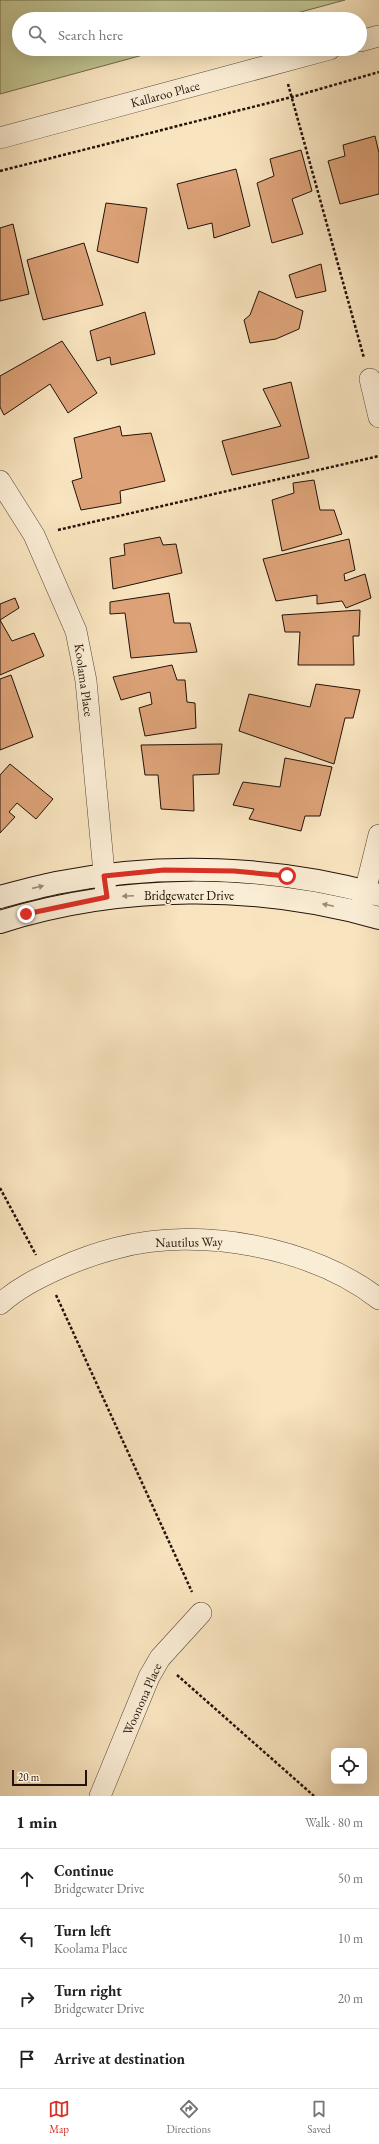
<!DOCTYPE html>
<html lang="en">
<head>
<meta charset="utf-8">
<style>
	:root { --surface:#fff; --page:#f2f2f2; --text:#222; --muted:#767676; --line:#e0e0e0; --accent:#d93025 }
	body { margin:0; font-family:"EB Garamond",serif; background:var(--page); color:var(--text) }
	.controls { position:absolute; right:12px; bottom:12px; display:grid; overflow:hidden; border-radius:6px; box-shadow:0 4px 16px #0002 }
	.controls button { width:36px; height:36px; display:grid; place-items:center; padding:0; border:0; border-bottom:1px solid var(--line); background:var(--surface); color:var(--text); font:20px sans-serif }
	.scale { position:absolute; left:12px; bottom:10px; width:75px; box-sizing:border-box; padding-left:4px; border:2px solid #22120a; border-top:0; font-size:11px; line-height:14px; white-space:nowrap; color:#22120a; -webkit-text-stroke:3px #faedd5; paint-order:stroke }
	.stop { position:absolute; width:12px; height:12px; margin:-9px; border:3px solid #d93025; border-radius:50%; background:#fff }
	.stop.end { background:#d93025; border-color:#fff; box-shadow:0 1px 4px #0008 }
	.list { margin:0; padding:0; list-style:none }
	h2 { display:flex; justify-content:space-between; align-items:center; height:52px; margin:0; padding:0 16px; font-size:17px }
	h2 small { font-size:13px; font-weight:400; color:var(--muted) }
	.list li { display:grid; grid-template-columns:26px 1fr auto; gap:12px; align-items:center; box-sizing:border-box; height:60px; padding:0 16px; border-top:1px solid var(--line) }
	.list b { display:block; font-size:15px; white-space:nowrap }
	.list p { margin:0; font-size:13px; white-space:nowrap; color:var(--muted) }
	.list em { font-size:13px; font-style:normal; color:var(--muted) }
	.icon { flex:none; width:22px; height:22px; fill:none; stroke:currentColor; stroke-width:2; stroke-linecap:round; stroke-linejoin:round }
	.map { position:relative; flex:none; width:379px; height:1796px; overflow:hidden }
	.search { position:absolute; background:var(--surface); box-shadow:0 4px 16px #0002; left:12px; right:12px; top:12px; height:44px; display:flex; align-items:center; gap:10px; box-sizing:border-box; padding:0 14px; border-radius:22px; color:var(--muted); font-size:15px }
	.sheet { height:292px; background:var(--surface) }
	nav { display:flex; justify-content:space-around; align-items:center; box-sizing:border-box; height:56px; border-top:1px solid var(--line); background:var(--surface); font-size:11px; color:var(--muted) }
	nav a { display:grid; justify-items:center; gap:2px }
	nav .on { color:var(--accent) }
	.map>svg:first-child { display:block }
	.green { fill:#c0c38f; stroke:#716a4c }
	.building { fill:#dda278; stroke:#22120a }
	.lines { fill:none; stroke-linecap:round; stroke-linejoin:round }
	.street-casing { stroke:#584637; stroke-width:22 }
	.secondary-casing { stroke:#22120a; stroke-width:24 }
	.path { stroke:#22120a; stroke-width:2.5; stroke-dasharray:3 2; stroke-linecap:butt }
	.street { stroke:#faedd5; stroke-width:21 }
	.secondary { stroke:#faedd5; stroke-width:22 }
	.oneway { fill:#998a7a }
	.route { stroke:#d93025; stroke-width:5 }
	.labels { text-anchor:middle; dominant-baseline:central; stroke-width:3.5; stroke-linejoin:round; paint-order:stroke }
	.street-label { font-size:13px; fill:#22120a; stroke:#faedd5 }
</style>
</head>
<body>
<div class="map">
<svg width="379" height="1796" viewBox="0 0 379 1796">
	<rect width="100%" height="100%" fill="#f8e4bf"/>
	<filter id="stains"><feTurbulence type="fractalNoise" baseFrequency=".005" numOctaves="4"/><feColorMatrix values="0 0 0 0 .2 0 0 0 0 .09 0 0 0 0 .02 0 0 0 .5 -.17"/></filter>
	<radialGradient id="worn" r=".72"><stop offset=".6" stop-color="#630" stop-opacity="0"/><stop offset="1" stop-color="#630" stop-opacity=".3"/></radialGradient>
	<path class="green" d="M0 0H345L275 19H19V49H165L0 94Z"/>
	<g class="building">
		<path d="M375 136 379 153V194L340 204 328 161 345 156 343 145Z"/>
		<path d="M301 150 312 191 292 199 303 234 272 243 257 183 274 176 270 159Z"/>
		<path d="M236 169 250 226 214 238 212 223 188 229 177 184Z"/>
		<path d="M106 203 147 208 138 263 97 251Z"/>
		<path d="M13 224 29 294 0 301V228Z"/>
		<path d="M84 243 103 305 43 320 27 260Z"/>
		<path d="M321 264 326 291 296 298 289 275Z"/>
		<path d="M259 291 303 311 299 329 276 339 250 343 244 320 250 315Z"/>
		<path d="M145 312 155 354 111 365 110 357 97 361 90 331Z"/>
		<path d="M62 341 97 393 68 413 50 384 4 415 0 407V376Z"/>
		<path d="M291 382 309 458 232 475 222 441 281 426 263 389Z"/>
		<path d="M120 426 122 436 151 433 165 481 120 491 121 503 81 510 72 481 82 478 74 438Z"/>
		<path d="M314 480 320 510H334L342 534 282 551 272 500 294 493 293 483Z"/>
		<path d="M160 537 163 545 176 544 182 573 113 589 110 558 125 555 124 544Z"/>
		<path d="M349 539 355 570 344 574 345 581 365 574 371 598 346 608 342 601 317 604V595L276 601 263 559Z"/>
		<path d="M169 593 174 623H190L197 652 131 658 125 613 110 614V602Z"/>
		<path d="M15 598 19 608 0 620 12 641 34 633 44 656 0 675V604Z"/>
		<path d="M360 610 359 636H353L354 665H298L300 632H285L282 615Z"/>
		<path d="M172 665 177 680H185L187 702 195 703 196 728 145 736 139 708 152 704 150 692 121 700 113 677Z"/>
		<path d="M11 675 33 737 0 750V679Z"/>
		<path d="M316 684 360 690 353 718H345L334 764 239 731 249 694 310 707Z"/>
		<path d="M222 744 219 774 193 775 194 811 161 809 158 775H145L141 745Z"/>
		<path d="M285 758 332 767 320 816H305L301 831 249 819 254 809 233 805 243 782 280 787Z"/>
		<path d="M10 764 53 799 36 819 17 803 9 812 15 817 0 833V775Z"/>
	</g>
	<g class="lines">
		<g class="street-casing">
			<g id="street">
				<path d="M360 41 379 36"/>
				<path d="M0 138 330 49"/>
				<path d="M370 379 379 417"/>
				<path d="M0 481 34 535 76 631 86 681 106 894"/>
				<path d="M361 908 379 835"/>
				<path d="M0 1304C18 1288 38 1278 60 1268 78 1260 97 1253 117 1248 199 1226 312 1247 379 1299"/>
				<path d="M100 1796 149 1677 160 1658 201 1613"/>
			</g>
		</g>
		<g class="secondary-casing">
			<g id="secondary">
				<path d="M0 897C19 892 37 887 56 883 162 862 275 866 379 895"/>
				<path d="M0 922C120 884 258 883 379 918"/>
			</g>
		</g>
		<g class="path">
			<path d="M288 84 364 358"/>
			<path d="M0 171 292 97 379 72"/>
			<path d="M58 530 379 456"/>
			<path d="M0 1188 36 1255"/>
			<path d="M56 1295 192 1592"/>
			<path d="M177 1675 314 1796"/>
		</g>
		<use href="#street" class="street"/>
		<use href="#secondary" class="secondary"/>
	</g>
	<defs><path id="oneway-solid" d="M-6-.8H1V-3.2L6.5 0L1 3.2V.8H-6Z"/></defs>
	<g class="oneway">
		<use href="#oneway-solid" transform="translate(38 887) rotate(-13)"/>
		<use href="#oneway-solid" transform="translate(128 896) rotate(177)"/>
		<use href="#oneway-solid" transform="translate(328 905) rotate(-168)"/>
	</g>
	<g class="lines">
		<path class="route" d="M26 914 107 897 104 876 164 870 234 871 287 876"/>
	</g>
	<g class="labels">
		<g class="street-label">
			<text transform="translate(165 94) rotate(-15)">Kallaroo Place</text>
			<text transform="translate(84 680) rotate(82)">Koolama Place</text>
			<text x="189" y="895">Bridgewater Drive</text>
			<text transform="translate(189 1242) rotate(-1)">Nautilus Way</text>
			<text transform="translate(142 1699) rotate(-66)">Woonona Place</text>
		</g>
	</g>
	<rect width="100%" height="100%" filter="url(#stains)"/>
	<rect width="100%" height="100%" fill="url(#worn)"/>
</svg>
<div class="controls">
<button><svg class="icon" aria-label="locate" viewBox="0 0 24 24"><circle cx="12" cy="12" r="6"/><path d="M12 2v4M12 18v4M2 12h4M18 12h4"/></svg></button>
</div>
<div class="scale">20 m</div>
<div class="stop" style="left:287px;top:876px"></div>
<div class="stop end" style="left:26px;top:914px"></div>
<div class="search"><svg class="icon" aria-label="search" viewBox="0 0 24 24"><circle cx="10" cy="10" r="6"/><path d="M15 15l6 6"/></svg>Search here</div>
</div>
<section class="sheet">
<h2>1 min<small>Walk · 80 m</small></h2>
<ul class="list">
<li><svg class="icon" aria-label="ahead" viewBox="0 0 24 24"><path d="M12 20V5M6 11l6-6 6 6"/></svg><div><b>Continue</b><p>Bridgewater Drive</p></div><em>50 m</em></li>
<li><svg class="icon" aria-label="left" viewBox="0 0 24 24"><path d="M17 20v-9H6M10 6l-5 5 5 5"/></svg><div><b>Turn left</b><p>Koolama Place</p></div><em>10 m</em></li>
<li><svg class="icon" aria-label="right" viewBox="0 0 24 24"><path d="M7 20v-9h11M14 6l5 5-5 5"/></svg><div><b>Turn right</b><p>Bridgewater Drive</p></div><em>20 m</em></li>
<li><svg class="icon" aria-label="arrive" viewBox="0 0 24 24"><path d="M6 21V4h12l-3 4 3 4H6"/></svg><div><b>Arrive at destination</b></div></li>
</ul>
</section>
<nav>
<a class="on"><svg class="icon" aria-label="map" viewBox="0 0 24 24"><path d="M3 6l6-2 6 2 6-2v14l-6 2-6-2-6 2zM9 4v14M15 6v14"/></svg>Map</a>
<a><svg class="icon" aria-label="directions" viewBox="0 0 24 24"><path d="M12 3l9 9-9 9-9-9zM9 14v-3h6M13 9l2 2-2 2"/></svg>Directions</a>
<a><svg class="icon" aria-label="saved" viewBox="0 0 24 24"><path d="M7 4h10v16l-5-4-5 4z"/></svg>Saved</a>
</nav>
</body>
</html>
